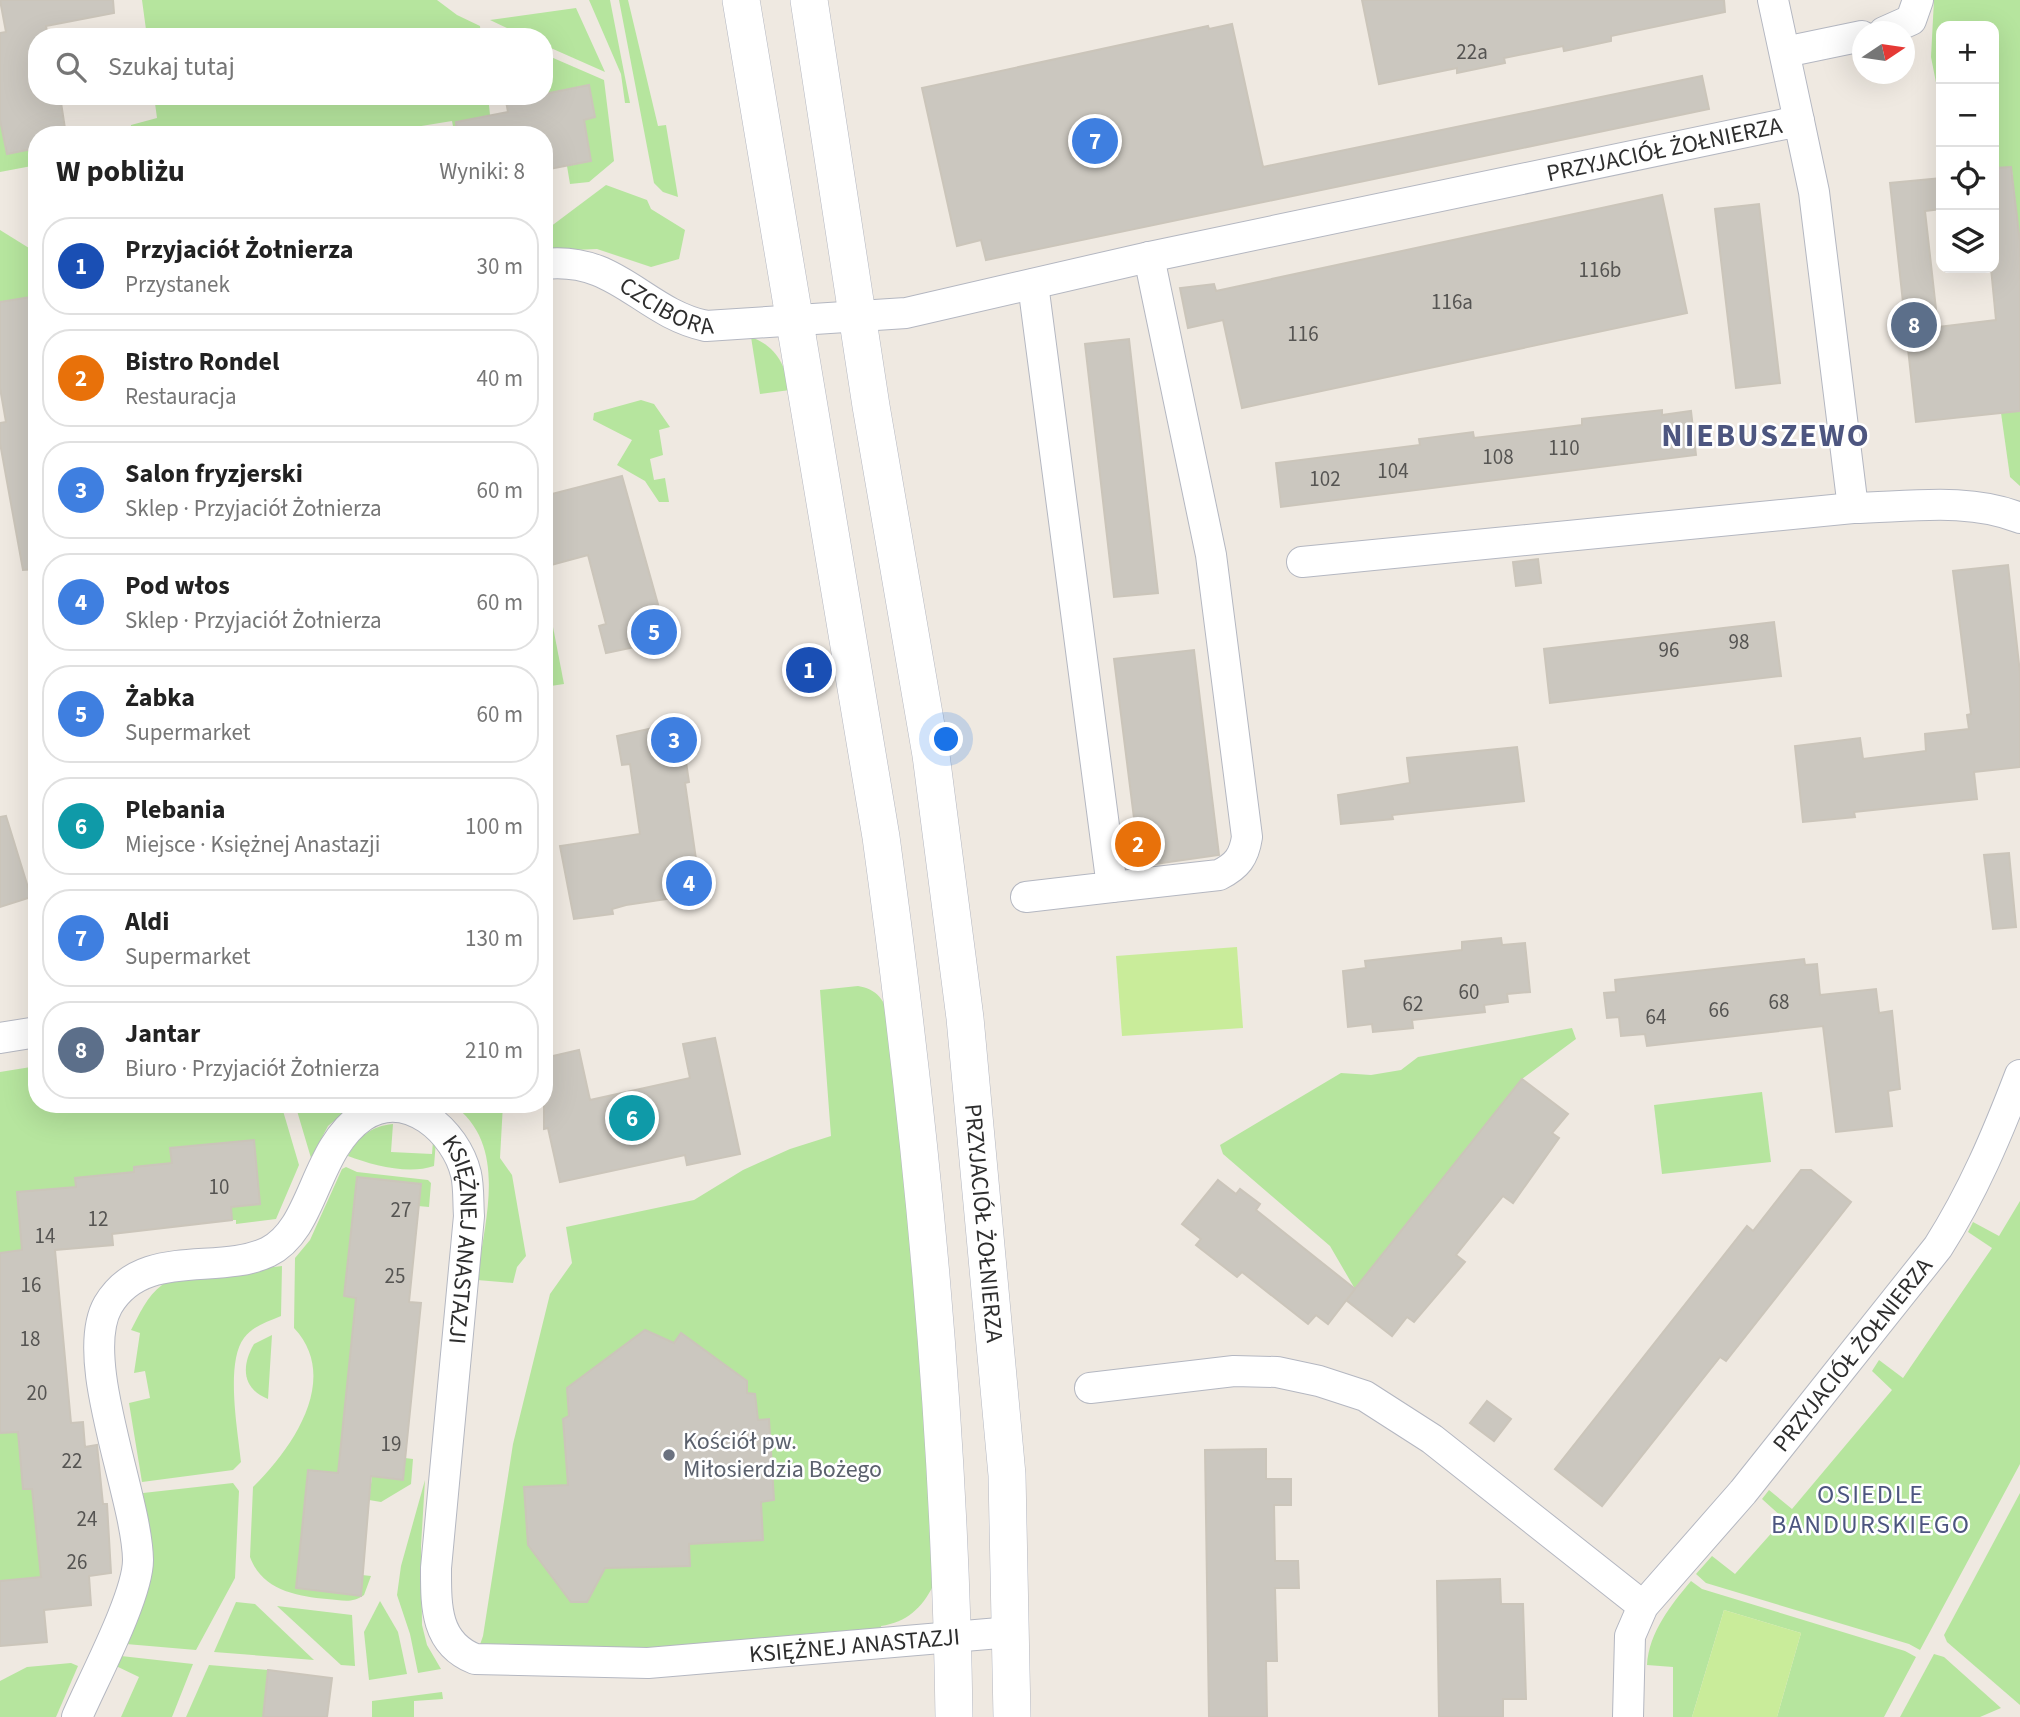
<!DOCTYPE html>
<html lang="pl">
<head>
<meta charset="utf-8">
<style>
	:root { --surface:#fff; --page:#f6f6f6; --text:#222; --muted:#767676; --line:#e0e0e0; --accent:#1a73e8 }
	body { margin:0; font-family:"Source Sans 3",sans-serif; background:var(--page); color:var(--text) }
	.controls { position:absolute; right:21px; top:21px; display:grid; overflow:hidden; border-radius:14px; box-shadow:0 7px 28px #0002 }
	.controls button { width:63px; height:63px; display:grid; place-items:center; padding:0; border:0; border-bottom:2px solid var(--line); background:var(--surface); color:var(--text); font:35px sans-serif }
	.compass { position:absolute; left:1852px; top:21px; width:63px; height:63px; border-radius:50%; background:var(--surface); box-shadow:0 7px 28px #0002; rotate:77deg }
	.you { position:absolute; left:947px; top:740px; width:24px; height:24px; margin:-18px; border:5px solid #fff; border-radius:50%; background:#1a73e8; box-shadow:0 0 0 10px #1a73e833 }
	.badge { display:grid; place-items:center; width:46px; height:46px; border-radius:50%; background:var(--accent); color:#fff; font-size:23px; font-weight:700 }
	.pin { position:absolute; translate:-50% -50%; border:4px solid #fff; box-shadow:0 2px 7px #0006 }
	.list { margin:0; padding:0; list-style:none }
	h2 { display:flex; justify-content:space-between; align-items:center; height:91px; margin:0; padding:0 28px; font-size:30px }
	h2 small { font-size:23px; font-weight:400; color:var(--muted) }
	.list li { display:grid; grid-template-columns:46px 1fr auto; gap:21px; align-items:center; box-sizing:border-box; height:98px; margin:0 14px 14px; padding:0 14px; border:2px solid var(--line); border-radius:28px }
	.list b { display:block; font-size:26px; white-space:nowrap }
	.list p { margin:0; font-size:23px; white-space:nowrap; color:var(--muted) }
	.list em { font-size:23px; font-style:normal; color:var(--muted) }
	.icon { flex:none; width:38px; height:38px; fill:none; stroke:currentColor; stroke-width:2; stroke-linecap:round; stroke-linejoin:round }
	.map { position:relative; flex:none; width:2020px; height:1717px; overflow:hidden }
	.search { position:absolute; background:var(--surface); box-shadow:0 7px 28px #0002; left:28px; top:28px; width:525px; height:77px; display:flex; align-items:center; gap:18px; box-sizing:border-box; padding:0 24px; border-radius:28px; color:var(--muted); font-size:26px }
	.panel { position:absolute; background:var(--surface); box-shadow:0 7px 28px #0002; left:28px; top:126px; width:525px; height:987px; border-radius:28px }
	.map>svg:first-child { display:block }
	.green { fill:#b6e59e }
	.pitch { fill:#c9ec9a }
	.building { fill:#cbc7bf; stroke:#cbc5ba; stroke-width:2 }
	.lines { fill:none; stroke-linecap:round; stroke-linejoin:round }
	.minor-casing { stroke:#b4b7c1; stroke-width:32 }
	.tertiary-casing { stroke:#b4b7c1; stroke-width:38 }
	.minor { stroke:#fff; stroke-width:30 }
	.tertiary { stroke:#fff; stroke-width:37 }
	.worship-dot { fill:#6b7280; stroke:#fff; stroke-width:2.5 }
	.labels { text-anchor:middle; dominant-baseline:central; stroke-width:5; stroke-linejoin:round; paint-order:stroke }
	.number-label { font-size:21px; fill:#555452 }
	.street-label { font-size:24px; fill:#2e2e2e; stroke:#fff }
	.worship-label { font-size:24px; fill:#5b616d; stroke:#fff; text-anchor:start }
	.neighbourhood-label { font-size:26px; letter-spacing:2px; fill:#4d5680; stroke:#fff }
	.district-label { font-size:32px; font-weight:bold; letter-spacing:2px; fill:#4d5680; stroke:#fff }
</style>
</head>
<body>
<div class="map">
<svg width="2020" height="1717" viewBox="0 0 2020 1717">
	<rect width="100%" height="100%" fill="#efe9e1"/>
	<g class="green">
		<path d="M142 0H437L457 15 480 26 481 37H147Z"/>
		<path d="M589 0H610L630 103H625L621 74Z"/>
		<path d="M619 0H628L658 126 666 125 678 197 663 192 654 183Z"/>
		<path d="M1934 0H2020V242L2012 171 1994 172V26H1941V108L1931 57Z"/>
		<path d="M576 8 605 72 544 45V37H526L490 20Z"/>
		<path d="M544 54 604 80 614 161 589 182 570 184 567 166 591 161 584 120 595 117 589 85 544 94Z"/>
		<path d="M154 96H488L490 115 480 117 482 127 454 132 452 121 409 128 410 135H130L131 125 157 118Z"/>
		<path d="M0 120 7 154 37 148V165L0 172Z"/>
		<path d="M606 185 647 200 651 209 685 230 679 259 651 267 597 249 548 251 550 227Z"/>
		<path d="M0 230 37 253V296L0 302Z"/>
		<path d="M751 337C777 347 785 365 790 390L760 394Z"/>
		<path d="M641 400 654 404 670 427 659 430 663 455 650 459 654 480 665 478 669 502H659L645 481 617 465 632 440 593 420 594 413Z"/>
		<path d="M2020 408V486L2010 477 2001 413Z"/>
		<path d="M547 622 553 627 564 684 544 687V623Z"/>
		<path d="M858 986C878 989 886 1002 890 1021L927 1428 933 1586C922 1608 907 1622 881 1626L884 1641 475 1659 483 1636 513 1444 550 1294 572 1263 566 1227 694 1200 743 1170 790 1149 831 1136 820 990Z"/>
		<path d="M1572 1028 1576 1039 1522 1079 1355 1289 1330 1246 1223 1154 1220 1145 1341 1073 1371 1075 1401 1070 1418 1057Z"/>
		<path d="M37 1066V1104H281L299 1165 276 1219 236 1224V1220H232L231 1207 260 1203 254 1141 171 1149 172 1169 164 1164 134 1167V1172L76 1187 18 1192 22 1250 0 1253V1072Z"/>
		<path d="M1762 1092 1771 1162 1662 1174 1654 1105Z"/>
		<path d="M295 1104H354L328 1126 311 1158Z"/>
		<path d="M452 1104H503L500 1158 512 1175 526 1256 517 1267 513 1283 477 1280C484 1221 510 1145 452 1104Z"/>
		<path d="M393 1124 391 1152 432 1154 433 1141H436L434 1166C408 1175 372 1165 348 1156 358 1137 371 1126 393 1124Z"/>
		<path d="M346 1167 357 1172 428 1180 431 1183 429 1207 418 1206 421 1184 357 1177 356 1298 338 1473 308 1470 296 1588 360 1596 362 1575 371 1576 364 1595C352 1604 341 1600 327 1599 296 1596 262 1590 250 1557L253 1487C293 1448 341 1378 294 1328L295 1258 310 1240 342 1169Z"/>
		<path d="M2020 1201V1464L1920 1650 1909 1644 1706 1583 1696 1574 1712 1556 1735 1574 1784 1519 1762 1499 1769 1490 1792 1509 1892 1390 1872 1371 1879 1360 1903 1378 1992 1248 1968 1232 1973 1222 1999 1236Z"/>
		<path d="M282 1266 281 1316C267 1322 253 1326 244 1338 225 1363 238 1432 241 1462L233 1470 142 1482 129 1403 150 1398 145 1371 134 1373 140 1333 131 1330C139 1315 147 1296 162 1285 183 1269 252 1271 282 1266Z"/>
		<path d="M272 1335 268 1399C242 1389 241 1366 254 1344Z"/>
		<path d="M18 1432 32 1489 41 1577 0 1581V1433Z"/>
		<path d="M405 1458 413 1459 411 1484 381 1502 369 1500 372 1476 403 1480Z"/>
		<path d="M425 1480 421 1546 422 1625 427 1645 441 1669 418 1673 410 1634 397 1595 401 1566Z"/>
		<path d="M233 1483 239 1491 235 1578 196 1650 126 1644C154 1581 151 1560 143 1493Z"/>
		<path d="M2020 1493V1705L1947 1642 1944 1635Z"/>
		<path d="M1691 1581 1702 1589 1905 1651 1916 1657 1884 1717H1777L1801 1633 1724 1610 1692 1717H1673V1667L1647 1665C1649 1632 1671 1605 1691 1581Z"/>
		<path d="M380 1601 398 1632 407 1674 369 1680 364 1632Z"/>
		<path d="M236 1602 255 1604 314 1660 214 1652Z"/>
		<path d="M277 1606 352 1615 355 1666 341 1665Z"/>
		<path d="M1934 1654 1944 1657 2001 1708 1980 1717H1900Z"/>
		<path d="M121 1656 193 1664 172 1717H121L139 1677 116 1666Z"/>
		<path d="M71 1663 78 1666 56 1717H0V1681L27 1667Z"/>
		<path d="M209 1665 268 1670 263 1717H186Z"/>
		<path d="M442 1692 443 1699 414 1701V1717H372V1701Z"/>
	</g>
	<g class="pitch">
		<path d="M1237 947 1243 1028 1122 1036 1116 956Z"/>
		<path d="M1724 1610 1801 1633 1777 1717H1692Z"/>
	</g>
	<g class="building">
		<path d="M0 0H113L114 13 46 26 48 37H37V96H60L66 135H37V148L7 154 0 120V33L6 32Z"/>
		<path d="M1362 0H1724L1725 12 1611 36V41L1564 51 1563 46 1504 58 1505 63 1457 73V68L1379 84Z"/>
		<path d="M1232 24 1263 167 1702 76 1709 109 986 260 981 240 957 246 922 88 1208 26 1209 29Z"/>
		<path d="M589 85 595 117 584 120 591 161 544 170V135H457L456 122 508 112 506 101 544 96V94Z"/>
		<path d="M2011 167 2020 242V411L1916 422 1890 183 1941 178V209L1925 211 1938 327 1996 320 1991 268H1994V168Z"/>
		<path d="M1662 195 1687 313 1242 408 1223 320 1188 328 1180 288 1214 284 1216 291Z"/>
		<path d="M1759 204 1780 383 1736 388 1715 209Z"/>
		<path d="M37 296V569L23 570 0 443V423L6 422 0 388V302Z"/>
		<path d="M1129 339 1158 593 1114 597 1085 344Z"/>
		<path d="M1662 410V415L1691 411 1696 455 1281 507 1276 463 1420 445 1419 439 1473 432 1474 438 1582 425V419Z"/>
		<path d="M622 476 668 640 606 653 599 626 606 624 588 555 544 567V496Z"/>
		<path d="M1538 559 1541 583 1516 586 1513 562Z"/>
		<path d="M2008 565 2020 673V767L1974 772 1977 799 1854 812 1855 817 1803 822 1795 746 1860 738 1863 759 1926 751 1925 734 1969 729 1967 715 1971 714 1953 571Z"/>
		<path d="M1774 622 1781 676 1550 703 1544 649Z"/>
		<path d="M1194 650 1219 855 1140 866 1114 659Z"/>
		<path d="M680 722 689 782 685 783 701 894 626 905 612 909 613 914 574 919 560 846 640 834 630 764 622 765 617 736Z"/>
		<path d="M1517 747 1524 801 1392 815 1393 819 1341 824 1338 795 1410 783 1407 758Z"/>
		<path d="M6 816 31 897 0 907V817Z"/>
		<path d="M2009 853 2016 927 1993 929 1984 855Z"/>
		<path d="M1501 938 1502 945 1525 943 1530 992 1507 994 1508 1002 1484 1005 1485 1012 1412 1020 1413 1028 1373 1032 1372 1024 1348 1027 1343 971 1366 968 1365 961 1462 950V942Z"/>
		<path d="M1804 959 1805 965 1817 964 1820 995 1876 989 1879 1013 1892 1011 1900 1089 1888 1091 1892 1126 1836 1132 1823 1026 1647 1046 1645 1034 1621 1036 1619 1017 1607 1018 1604 993 1616 992 1615 980Z"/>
		<path d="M715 1038 740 1154 687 1165 685 1155 560 1182 548 1128 544 1129V1058L579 1050 590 1100 690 1078 683 1044Z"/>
		<path d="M1522 1079 1568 1114 1552 1133 1559 1138 1513 1203 1503 1196 1456 1255 1465 1262 1414 1322 1407 1317 1392 1336 1346 1300Z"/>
		<path d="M254 1140 260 1204 231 1207 232 1220 112 1234 113 1245 55 1250 71 1423 83 1422 85 1447 97 1445 103 1504H107L111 1573 89 1576 91 1605 44 1610 47 1642 0 1646V1581L41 1577 32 1489H23L18 1432 0 1433V1253L22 1250 17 1192 76 1187 75 1178 134 1172V1167L172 1163 170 1148Z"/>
		<path d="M1801 1170H1811L1851 1202 1726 1361 1720 1357 1602 1506 1555 1469 1747 1226 1753 1231Z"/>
		<path d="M357 1177 421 1184 409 1302 421 1303 403 1480 371 1476 361 1596 296 1588 308 1470 338 1473 356 1298 344 1296Z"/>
		<path d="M1218 1180 1236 1194 1240 1189 1260 1204 1256 1210 1355 1289 1328 1324 1316 1315 1308 1324 1242 1272 1237 1277 1196 1245 1201 1239 1182 1224Z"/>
		<path d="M645 1330 674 1343 681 1333 747 1381V1393L755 1394 758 1420 769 1419 774 1500 761 1502 763 1540 689 1544 690 1566 605 1568 587 1602H571L528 1545 524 1487 568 1485 563 1419 569 1416 567 1388Z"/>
		<path d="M1487 1401 1511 1419 1494 1441 1470 1423Z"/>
		<path d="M1266 1449V1479H1291V1505H1274L1275 1561H1298L1299 1588H1275L1277 1661H1266L1267 1717H1209L1205 1450Z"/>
		<path d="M1500 1579 1501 1604H1523L1526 1699H1503V1717H1439L1437 1581Z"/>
		<path d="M268 1670 332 1678 327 1717H263Z"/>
	</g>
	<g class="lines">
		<g class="minor-casing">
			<g id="minor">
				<path d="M1773 0 1799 121"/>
				<path d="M1884 32 1911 20 1918 0"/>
				<path d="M1785 52 1862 36"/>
				<path id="s1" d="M544 264C617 256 642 312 706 326L906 313 1149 257 1799 121 1814 192 1853 508C1908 507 1969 497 2020 518"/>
				<path d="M1302 562 1853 508"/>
				<path d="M1112 887 1219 875C1237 866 1244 857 1247 837L1211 555 1149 257"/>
				<path d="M1026 897 1112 887 1033 284"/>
				<path d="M0 1038 37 1032"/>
				<path d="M1090 1388 1234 1371 1277 1372 1319 1381 1365 1396 1432 1439 1643 1606"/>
				<path id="s2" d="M77 1717C93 1680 138 1596 138 1560 137 1496 77 1359 108 1305 143 1246 217 1276 268 1252 315 1229 313 1150 363 1116 407 1087 456 1132 466 1174 469 1187 468 1203 469 1216L436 1568C436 1606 435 1643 475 1659L648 1663 1011 1632"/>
				<path id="s3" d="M1628 1717 1630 1636 1643 1606 1743 1492 1938 1247C1973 1192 1997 1135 2020 1075"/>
			</g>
		</g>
		<g class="tertiary-casing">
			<g id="tertiary">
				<path d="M741 0 881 837C921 1129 950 1422 954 1717"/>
				<path id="s4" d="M809 0 871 406 931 755 965 1018 1007 1475 1012 1717"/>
			</g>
		</g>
		<use href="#minor" class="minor"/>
		<use href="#tertiary" class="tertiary"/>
	</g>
	<circle class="worship-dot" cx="669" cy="1455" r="7"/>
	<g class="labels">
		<g class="number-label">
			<text x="1472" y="52">22a</text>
			<text x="1600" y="270">116b</text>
			<text x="1452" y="302">116a</text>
			<text x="1303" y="334">116</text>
			<text x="1564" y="448">110</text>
			<text x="1498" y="457">108</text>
			<text x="1393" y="471">104</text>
			<text x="1325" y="479">102</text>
			<text x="1739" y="642">98</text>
			<text x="1669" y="650">96</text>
			<text x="1469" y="992">60</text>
			<text x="1779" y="1002">68</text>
			<text x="1413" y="1004">62</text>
			<text x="1719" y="1010">66</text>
			<text x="1656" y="1017">64</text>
			<text x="219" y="1187">10</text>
			<text x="401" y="1210">27</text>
			<text x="98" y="1219">12</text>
			<text x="45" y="1236">14</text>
			<text x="395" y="1276">25</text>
			<text x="31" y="1285">16</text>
			<text x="30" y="1339">18</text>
			<text x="37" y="1393">20</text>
			<text x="391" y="1444">19</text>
			<text x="72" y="1461">22</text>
			<text x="87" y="1519">24</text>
			<text x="77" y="1562">26</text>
		</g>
		<g class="street-label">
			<text stroke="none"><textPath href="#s1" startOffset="1153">PRZYJACIÓŁ ŻOŁNIERZA</textPath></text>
			<text stroke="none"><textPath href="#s1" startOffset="133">CZCIBORA</textPath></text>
			<text stroke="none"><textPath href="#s4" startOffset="1236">PRZYJACIÓŁ ŻOŁNIERZA</textPath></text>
			<text stroke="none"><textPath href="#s2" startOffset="976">KSIĘŻNEJ ANASTAZJI</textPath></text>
			<text stroke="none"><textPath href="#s3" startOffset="441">PRZYJACIÓŁ ŻOŁNIERZA</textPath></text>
			<text stroke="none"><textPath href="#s2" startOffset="1794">KSIĘŻNEJ ANASTAZJI</textPath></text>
		</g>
		<g class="worship-label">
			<text x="683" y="1441">Kościół pw.<tspan x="683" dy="28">Miłosierdzia Bożego</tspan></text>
		</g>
		<g class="neighbourhood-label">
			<text x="1871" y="1494">OSIEDLE<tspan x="1871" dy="30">BANDURSKIEGO</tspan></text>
		</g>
		<g class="district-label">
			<text x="1766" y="436">NIEBUSZEWO</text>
		</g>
	</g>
</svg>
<div class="controls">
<button>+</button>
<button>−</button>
<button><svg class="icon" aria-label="locate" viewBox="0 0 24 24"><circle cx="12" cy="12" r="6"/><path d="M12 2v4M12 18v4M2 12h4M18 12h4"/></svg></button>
<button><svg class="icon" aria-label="layers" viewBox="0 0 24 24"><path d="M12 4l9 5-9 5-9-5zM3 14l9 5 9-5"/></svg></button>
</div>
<svg class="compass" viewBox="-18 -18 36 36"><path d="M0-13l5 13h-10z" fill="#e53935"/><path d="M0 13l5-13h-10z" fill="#767676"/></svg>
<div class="you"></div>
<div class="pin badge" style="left:809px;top:670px;background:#1a4fb4">1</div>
<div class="pin badge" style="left:1138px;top:844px;background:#e8710a">2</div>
<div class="pin badge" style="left:674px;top:740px;background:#3f7fe0">3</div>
<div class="pin badge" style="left:689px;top:883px;background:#3f7fe0">4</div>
<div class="pin badge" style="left:654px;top:632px;background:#3f7fe0">5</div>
<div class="pin badge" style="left:632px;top:1118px;background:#0f9aa8">6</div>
<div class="pin badge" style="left:1095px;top:141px;background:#3f7fe0">7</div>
<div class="pin badge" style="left:1914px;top:325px;background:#5c6f8a">8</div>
<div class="search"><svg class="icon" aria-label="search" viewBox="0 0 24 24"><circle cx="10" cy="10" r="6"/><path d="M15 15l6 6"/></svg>Szukaj tutaj</div>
<section class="panel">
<h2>W pobliżu<small>Wyniki: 8</small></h2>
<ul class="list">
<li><span class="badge" style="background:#1a4fb4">1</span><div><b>Przyjaciół Żołnierza</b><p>Przystanek</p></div><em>30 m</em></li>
<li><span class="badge" style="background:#e8710a">2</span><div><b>Bistro Rondel</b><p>Restauracja</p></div><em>40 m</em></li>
<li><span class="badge" style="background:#3f7fe0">3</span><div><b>Salon fryzjerski</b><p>Sklep · Przyjaciół Żołnierza</p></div><em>60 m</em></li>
<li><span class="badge" style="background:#3f7fe0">4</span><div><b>Pod włos</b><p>Sklep · Przyjaciół Żołnierza</p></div><em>60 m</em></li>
<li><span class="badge" style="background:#3f7fe0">5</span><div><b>Żabka</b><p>Supermarket</p></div><em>60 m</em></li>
<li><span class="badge" style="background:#0f9aa8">6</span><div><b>Plebania</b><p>Miejsce · Księżnej Anastazji</p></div><em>100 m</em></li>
<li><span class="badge" style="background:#3f7fe0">7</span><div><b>Aldi</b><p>Supermarket</p></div><em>130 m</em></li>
<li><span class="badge" style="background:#5c6f8a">8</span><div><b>Jantar</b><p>Biuro · Przyjaciół Żołnierza</p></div><em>210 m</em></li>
</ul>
</section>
</div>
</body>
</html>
